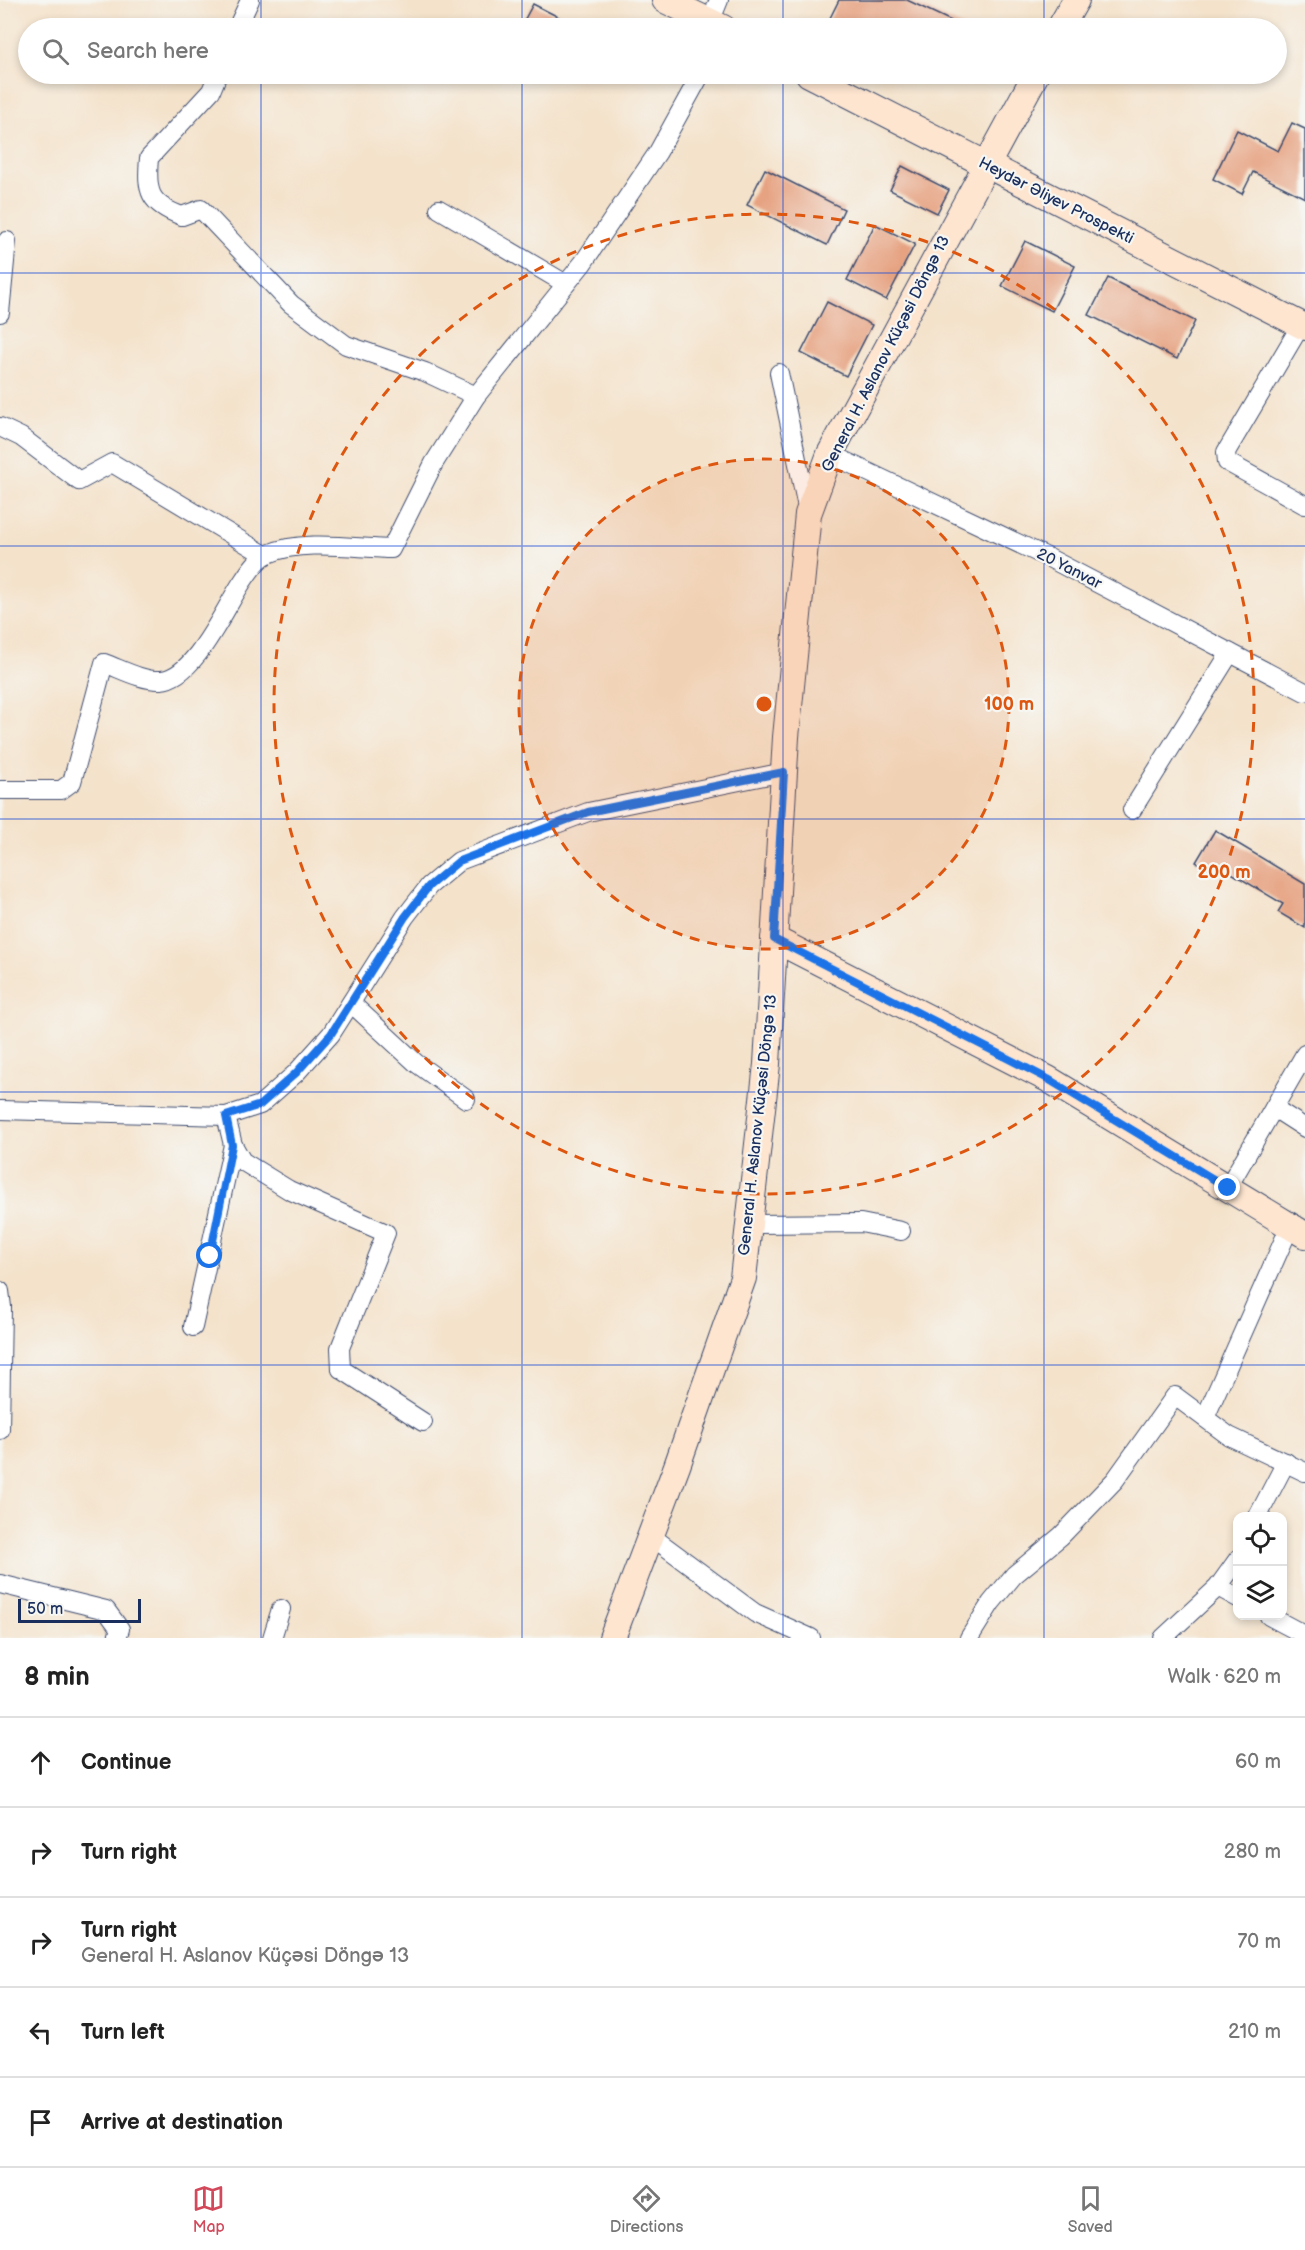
<!DOCTYPE html>
<html lang="en">
<head>
<meta charset="utf-8">
<style>
	:root { --surface:#fff; --page:#f2f2f2; --text:#222; --muted:#767676; --line:#e0e0e0; --accent:#d1495b }
	body { margin:0; font-family:"Balsamiq Sans",sans-serif; background:var(--page); color:var(--text) }
	.controls { position:absolute; right:18px; bottom:18px; display:grid; overflow:hidden; border-radius:12px; box-shadow:0 3px 9px #0003 }
	.controls button { width:54px; height:54px; display:grid; place-items:center; padding:0; border:0; border-bottom:2px solid var(--line); background:var(--surface); color:var(--text); font:30px sans-serif }
	.scale { position:absolute; left:18px; bottom:15px; width:123px; box-sizing:border-box; padding-left:6px; border:3px solid #1b2f5e; border-top:0; font-size:16px; line-height:21px; white-space:nowrap; color:#1b2f5e; -webkit-text-stroke:4px #f6f6f2; paint-order:stroke }
	.stop { position:absolute; width:18px; height:18px; margin:-14px; border:4px solid #1a73e8; border-radius:50%; background:#fff }
	.stop.end { background:#1a73e8; border-color:#fff; box-shadow:0 2px 6px #0008 }
	.list { margin:0; padding:0; list-style:none }
	h2 { display:flex; justify-content:space-between; align-items:center; height:78px; margin:0; padding:0 24px; font-size:26px }
	h2 small { font-size:20px; font-weight:400; color:var(--muted) }
	.list li { display:grid; grid-template-columns:39px 1fr auto; gap:18px; align-items:center; box-sizing:border-box; height:90px; padding:0 24px; border-top:2px solid var(--line) }
	.list b { display:block; font-size:22px; white-space:nowrap }
	.list p { margin:0; font-size:20px; white-space:nowrap; color:var(--muted) }
	.list em { font-size:20px; font-style:normal; color:var(--muted) }
	.icon { flex:none; width:33px; height:33px; fill:none; stroke:currentColor; stroke-width:2; stroke-linecap:round; stroke-linejoin:round }
	.map { position:relative; flex:none; width:1305px; height:1638px; overflow:hidden }
	.search { position:absolute; background:var(--surface); box-shadow:0 3px 9px #0003; left:18px; right:18px; top:18px; height:66px; display:flex; align-items:center; gap:15px; box-sizing:border-box; padding:0 21px; border-radius:33px; color:var(--muted); font-size:22px }
	.sheet { height:528px; background:var(--surface) }
	nav { display:flex; justify-content:space-around; align-items:center; box-sizing:border-box; height:84px; border-top:2px solid var(--line); background:var(--surface); font-size:16px; color:var(--muted) }
	nav a { display:grid; justify-items:center; gap:3px }
	nav .on { color:var(--accent) }
	.map>svg:first-child { display:block }
	.building { fill:#e6a281 }
	.lines { fill:none; stroke-linecap:round; stroke-linejoin:round }
	.street-casing { stroke:#3c4a6e; stroke-width:20 }
	.secondary-casing { stroke:#3c4a6e; stroke-width:28 }
	.street { stroke:#fff; stroke-width:18 }
	.secondary { stroke:#fde5d0; stroke-width:26 }
	.route { stroke:#1a73e8; stroke-width:8 }
	.grid { fill:none; stroke:#1d4ed8; stroke-width:1.5; stroke-opacity:0.55 }
	.ring { fill:none; stroke:#de5710; stroke-width:3; stroke-dasharray:10 8 }
	.labels { text-anchor:middle; dominant-baseline:central; stroke-width:4.5; stroke-linejoin:round; paint-order:stroke }
	.street-label { font-size:16px; fill:#1b2f5e; stroke:#f6f6f2 }
	.centre { fill:#de5710; stroke:#f6f6f2; stroke-width:3 }
	.ring-label { font-size:18px; text-anchor:middle; font-weight:bold; fill:#de5710; stroke:#f6f6f2; stroke-width:4.5; stroke-linejoin:round; paint-order:stroke }
</style>
</head>
<body>
<div class="map">
<svg width="1305" height="1638" viewBox="0 0 1305 1638">
	<rect width="100%" height="100%" fill="#f6f6f2"/>
	<filter id="ink" filterUnits="userSpaceOnUse"><feTurbulence type="fractalNoise" baseFrequency=".0167" numOctaves="2"/><feDisplacementMap in="SourceGraphic" scale="12" xChannelSelector="R" yChannelSelector="G"/><feConvolveMatrix kernelMatrix="1 2 1 2 8 2 1 2 1" color-interpolation-filters="sRGB"/></filter>
	<filter id="wash" filterUnits="userSpaceOnUse"><feTurbulence type="fractalNoise" baseFrequency=".008" numOctaves="4" result="noise"/><feDisplacementMap in="SourceGraphic" scale="24" xChannelSelector="R" yChannelSelector="G"/><feGaussianBlur stdDeviation="1.35" result="paint"/><feColorMatrix in="noise" values="0 0 0 0 0 0 0 0 0 0 0 0 0 0 0 0 0 1.4 0 .05"/><feComposite in="paint" operator="in"/></filter>
	<g filter="url(#wash)">
		<rect width="100%" height="100%" fill="#f4e2ca"/>
		<g id="blocks">
			<g class="building">
				<path d="M839 0H907L966 28H848L829 20Z"/>
				<path d="M533 4 580 28H520Z"/>
				<path d="M1292 123 1305 129V198L1253 172 1242 194 1213 179 1237 130 1278 151Z"/>
				<path d="M902 166 949 190 937 213 890 190Z"/>
				<path d="M765 169 844 209 827 245 747 205Z"/>
				<path d="M875 224 915 244 886 300 847 280Z"/>
				<path d="M1025 241 1075 266 1052 311 1002 286Z"/>
				<path d="M1108 278 1195 321 1177 359 1089 315Z"/>
				<path d="M827 302 872 325 846 376 801 353Z"/>
				<path d="M1215 830 1305 884V928L1278 912 1283 904 1220 866 1215 874 1196 862Z"/>
			</g>
		</g>
	</g>
	<g filter="url(#ink)">
		<use href="#blocks" fill-opacity="0" stroke="#3c4a6e" stroke-width="1.5"/>
		<g class="lines">
			<g class="street-casing">
				<g id="street">
					<path d="M710 22 719 0"/>
					<path d="M237 28 250 0"/>
					<path d="M218 74 211 91 149 158C146 192 149 204 182 216L201 209 291 304 346 345 425 372 476 396"/>
					<path d="M439 209 566 284"/>
					<path d="M0 313 7 241"/>
					<path d="M1301 325 1226 452 1227 462 1305 505"/>
					<path d="M779 373 808 512"/>
					<path d="M0 427 21 437 79 481 112 463 265 555"/>
					<path d="M830 454 1049 558 1305 692"/>
					<path d="M0 790H61L72 782 104 663C121 669 142 681 161 680 194 678 224 610 241 584 247 575 257 558 268 554 301 539 355 548 391 549L434 463 476 396 583 263 658 152 701 74"/>
					<path d="M1132 810 1230 653"/>
					<path d="M351 1003 416 1063 466 1099"/>
					<path d="M1274 1108 1305 1128"/>
					<path d="M0 1110 226 1116 260 1105 296 1073 331 1034 405 917 429 886 459 861 588 812 784 772"/>
					<path d="M226 1116 233 1145 242 1161 289 1190 386 1233 340 1348 341 1369 423 1422"/>
					<path d="M1228 1187 1305 1054"/>
					<path d="M749 1224 861 1223 901 1231"/>
					<path d="M0 1291 2 1307 0 1430"/>
					<path d="M193 1327 233 1145"/>
					<path d="M1205 1418 1290 1226"/>
					<path d="M1258 1516 1286 1462"/>
					<path d="M651 1536 755 1613 811 1638"/>
					<path d="M0 1584 106 1610 120 1629 117 1638"/>
					<path d="M1218 1587 1238 1598"/>
					<path d="M1269 1616 1301 1633"/>
					<path d="M272 1638 281 1609"/>
					<path d="M969 1638 991 1603 1014 1575 1061 1536 1115 1480 1175 1396 1229 1436 1305 1472"/>
					<path d="M1163 1638 1218 1587 1238 1559"/>
				</g>
			</g>
			<g class="secondary-casing">
				<g id="secondary">
					<path d="M665 0 723 28"/>
					<path d="M1060 28 1076 0"/>
					<path d="M809 74 1305 327"/>
					<path d="M774 939 1048 1079 1305 1235"/>
					<path d="M612 1638 677 1466 743 1278 767 1064 786 737 808 514 830 454 1036 74"/>
				</g>
			</g>
			<use href="#street" class="street"/>
			<use href="#secondary" class="secondary"/>
		</g>
	</g>
	<g class="lines" filter="url(#ink)">
		<path class="route" d="M210 1256 232 1145 226 1116 260 1105 296 1073 331 1034 405 917 429 886 459 861 588 812 784 772 774 939 1048 1079 1228 1188"/>
	</g>
	<path class="grid" d="M261 0V28M522 0V28M783 0V28M1044 0V28M261 74V1638M522 74V1638M783 74V1638M1044 74V1638M0 273H1305M0 546H1305M0 819H1305M0 1092H1305M0 1365H1305"/>
	<circle cx="764" cy="704" r="245" fill="#de5710" fill-opacity=".12"/>
	<g class="ring">
		<circle cx="764" cy="704" r="245"/>
		<circle cx="764" cy="704" r="490"/>
	</g>
	<g class="labels">
		<g class="street-label">
			<text transform="translate(1056 201) rotate(27)">Heydər Əliyev Prospekti</text>
			<text transform="translate(886 354) rotate(-63)">General H. Aslanov Küçəsi Döngə 13</text>
			<text transform="translate(1069 569) rotate(27)">20 Yanvar</text>
			<text transform="translate(758 1125) rotate(-84)">General H. Aslanov Küçəsi Döngə 13</text>
		</g>
	</g>
	<circle cx="764" cy="704" r="9" class="centre"/>
	<g class="ring-label">
		<text x="1009" y="710">100 m</text>
		<text x="1224" y="878">200 m</text>
	</g>
</svg>
<div class="controls">
<button><svg class="icon" aria-label="locate" viewBox="0 0 24 24"><circle cx="12" cy="12" r="6"/><path d="M12 2v4M12 18v4M2 12h4M18 12h4"/></svg></button>
<button><svg class="icon" aria-label="layers" viewBox="0 0 24 24"><path d="M12 4l9 5-9 5-9-5zM3 14l9 5 9-5"/></svg></button>
</div>
<div class="scale">50 m</div>
<div class="stop" style="left:210px;top:1256px"></div>
<div class="stop end" style="left:1228px;top:1188px"></div>
<div class="search"><svg class="icon" aria-label="search" viewBox="0 0 24 24"><circle cx="10" cy="10" r="6"/><path d="M15 15l6 6"/></svg>Search here</div>
</div>
<section class="sheet">
<h2>8 min<small>Walk · 620 m</small></h2>
<ul class="list">
<li><svg class="icon" aria-label="ahead" viewBox="0 0 24 24"><path d="M12 20V5M6 11l6-6 6 6"/></svg><div><b>Continue</b></div><em>60 m</em></li>
<li><svg class="icon" aria-label="right" viewBox="0 0 24 24"><path d="M7 20v-9h11M14 6l5 5-5 5"/></svg><div><b>Turn right</b></div><em>280 m</em></li>
<li><svg class="icon" aria-label="right" viewBox="0 0 24 24"><path d="M7 20v-9h11M14 6l5 5-5 5"/></svg><div><b>Turn right</b><p>General H. Aslanov Küçəsi Döngə 13</p></div><em>70 m</em></li>
<li><svg class="icon" aria-label="left" viewBox="0 0 24 24"><path d="M17 20v-9H6M10 6l-5 5 5 5"/></svg><div><b>Turn left</b></div><em>210 m</em></li>
<li><svg class="icon" aria-label="arrive" viewBox="0 0 24 24"><path d="M6 21V4h12l-3 4 3 4H6"/></svg><div><b>Arrive at destination</b></div></li>
</ul>
</section>
<nav>
<a class="on"><svg class="icon" aria-label="map" viewBox="0 0 24 24"><path d="M3 6l6-2 6 2 6-2v14l-6 2-6-2-6 2zM9 4v14M15 6v14"/></svg>Map</a>
<a><svg class="icon" aria-label="directions" viewBox="0 0 24 24"><path d="M12 3l9 9-9 9-9-9zM9 14v-3h6M13 9l2 2-2 2"/></svg>Directions</a>
<a><svg class="icon" aria-label="saved" viewBox="0 0 24 24"><path d="M7 4h10v16l-5-4-5 4z"/></svg>Saved</a>
</nav>
</body>
</html>
